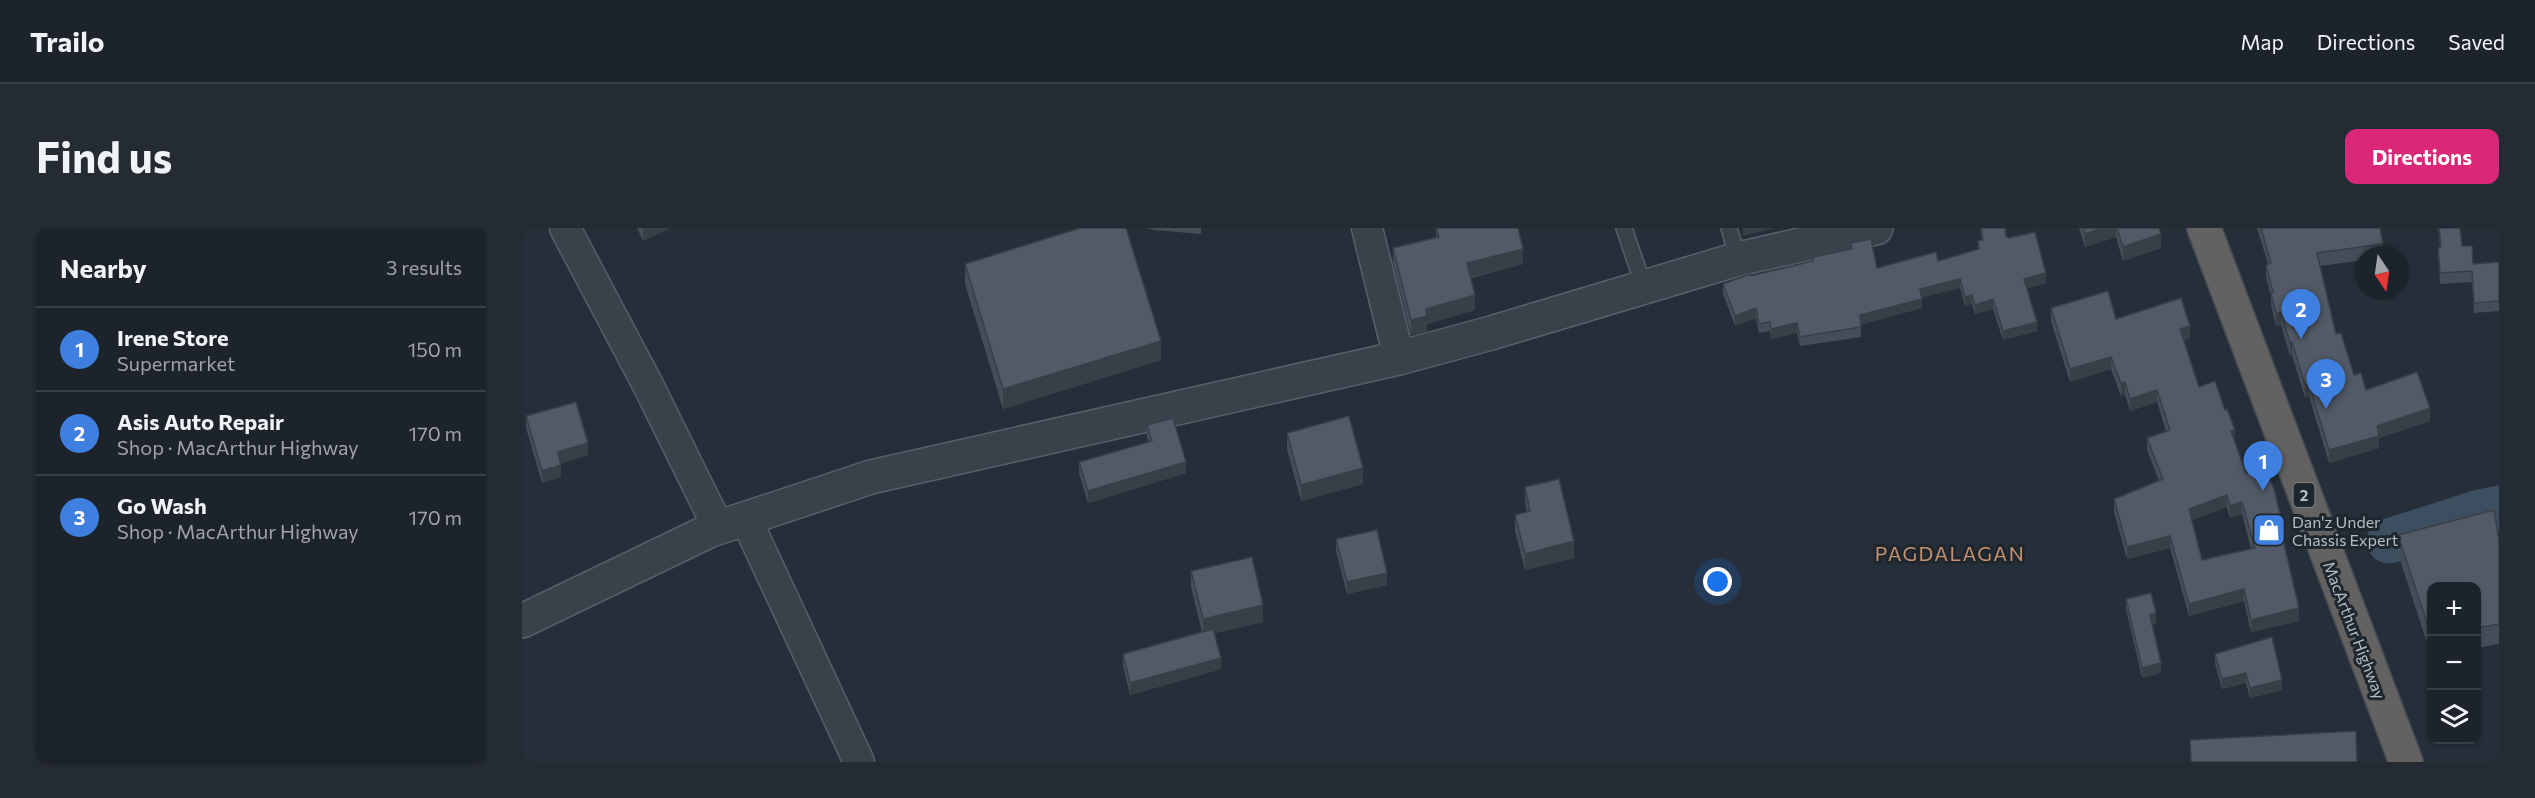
<!DOCTYPE html>
<html lang="en">
<head>
<meta charset="utf-8">
<style>
	:root { --surface:#1c232b; --page:#252b33; --text:#f1f3f6; --muted:#a0a4a9; --line:#3a4047; --accent:#db2777 }
	body { margin:0; font-family:Commissioner,sans-serif; background:var(--page); color:var(--text) }
	.controls { position:absolute; right:18px; bottom:18px; display:grid; overflow:hidden; border-radius:12px; box-shadow:0 2px 4px #0004 }
	.controls button { width:54px; height:54px; display:grid; place-items:center; padding:0; border:0; border-bottom:2px solid var(--line); background:var(--surface); color:var(--text); font:30px sans-serif }
	.compass { position:absolute; left:1833px; top:18px; width:54px; height:54px; border-radius:50%; background:var(--surface); box-shadow:0 2px 4px #0004; rotate:167deg }
	.you { position:absolute; left:1196px; top:354px; width:21px; height:21px; margin:-15px; border:4px solid #fff; border-radius:50%; background:#1a73e8; box-shadow:0 0 0 9px #1a73e833 }
	.badge { display:grid; place-items:center; width:39px; height:39px; border-radius:50%; background:var(--accent); color:#fff; font-size:20px; font-weight:700 }
	.pin { position:absolute; translate:-50% -50px; filter:drop-shadow(0 2px 3px #0008) }
	.pin::after { content:''; position:absolute; top:32px; width:21px; height:18px; background:inherit; clip-path:polygon(0 0,100% 0,50% 100%) }
	.list { margin:0; padding:0; list-style:none }
	h2 { display:flex; justify-content:space-between; align-items:center; height:78px; margin:0; padding:0 24px; font-size:26px }
	h2 small { font-size:20px; font-weight:400; color:var(--muted) }
	.list li { display:grid; grid-template-columns:39px 1fr auto; gap:18px; align-items:center; box-sizing:border-box; height:84px; padding:0 24px; border-top:2px solid var(--line) }
	.list b { display:block; font-size:22px; white-space:nowrap }
	.list p { margin:0; font-size:20px; white-space:nowrap; color:var(--muted) }
	.list em { font-size:20px; font-style:normal; color:var(--muted) }
	.icon { flex:none; width:33px; height:33px; fill:none; stroke:currentColor; stroke-width:2; stroke-linecap:round; stroke-linejoin:round }
	.map { position:relative; flex:none; width:1977px; height:534px; overflow:hidden; border-radius:12px }
	header { display:flex; align-items:center; gap:36px; box-sizing:border-box; height:84px; padding:0 30px; background:var(--surface); border-bottom:2px solid var(--line) }
	header strong { font-size:28px }
	nav { display:flex; gap:33px; margin-inline-start:auto; font-size:21px }
	.intro { display:flex; align-items:center; justify-content:space-between; box-sizing:border-box; height:144px; padding:0 36px }
	h1 { margin:0; font-size:42px }
	.button { padding:15px 27px; border-radius:12px; background:var(--accent); color:#fff; font-size:21px; font-weight:700 }
	main { display:flex; gap:36px; padding:0 36px }
	aside { flex:1; background:var(--surface); border-radius:12px; box-shadow:0 2px 4px #0004 }
	.map>svg:first-child { display:block }
	.lines { fill:none; stroke-linecap:round; stroke-linejoin:round }
	.river { stroke:#3d4e60; stroke-width:45 }
	.service-casing { stroke:#575f68; stroke-width:18 }
	.minor-casing { stroke:#575f68; stroke-width:33 }
	.tertiary-casing { stroke:#575f68; stroke-width:36 }
	.trunk-casing { stroke:#444c55; stroke-width:36 }
	.service { stroke:#39414a; stroke-width:15 }
	.minor { stroke:#39414a; stroke-width:30 }
	.tertiary { stroke:#39414a; stroke-width:33 }
	.trunk { stroke:#636260; stroke-width:33 }
	.wall { fill:#464d58; fill-rule:evenodd }
	.shaded-wall { fill:#393f47 }
	.building { fill:#515a66; stroke:#393f47; stroke-width:1.5; fill-rule:evenodd }
	.labels { text-anchor:middle; dominant-baseline:central; stroke-width:6; stroke-linejoin:round; paint-order:stroke }
	.shield { fill:#1e262e; stroke:#888f98; stroke-width:1.5 }
	.shield-label { font-size:15px; font-weight:bold; fill:#b5bcc5 }
	.poi-label { font-size:16px; fill:#b5bcc5; stroke:#1e262e; text-anchor:start }
	.street-label { font-size:16px; fill:#b5bcc5; stroke:#1e262e }
	.quarter-label { font-size:20px; letter-spacing:1.5px; fill:#c7916e; stroke:#1e262e }
</style>
</head>
<body>
<header>
<strong>Trailo</strong>
<nav><a>Map</a><a>Directions</a><a>Saved</a></nav>
</header>
<div class="intro"><h1>Find us</h1><a class="button">Directions</a></div>
<main>
<aside>
<h2>Nearby<small>3 results</small></h2>
<ul class="list">
<li><span class="badge" style="background:#3f7fe0">1</span><div><b>Irene Store</b><p>Supermarket</p></div><em>150 m</em></li>
<li><span class="badge" style="background:#3f7fe0">2</span><div><b>Asis Auto Repair</b><p>Shop · MacArthur Highway</p></div><em>170 m</em></li>
<li><span class="badge" style="background:#3f7fe0">3</span><div><b>Go Wash</b><p>Shop · MacArthur Highway</p></div><em>170 m</em></li>
</ul>
</aside>
<div class="map">
<svg width="1977" height="534" viewBox="0 0 1977 534">
	<rect width="100%" height="100%" fill="#262f39"/>
	<g class="lines">
		<path class="river" d="M1867 313 1958 284 1977 280"/>
		<g class="service-casing">
			<g id="service">
				<path d="M1102 0 1122 59"/>
				<path d="M1207 0 1216 31"/>
			</g>
		</g>
		<g class="minor-casing">
			<g id="minor">
				<path d="M43 0 126 157 196 299"/>
				<path d="M845 0 877 130"/>
				<path d="M223 289 337 534"/>
			</g>
		</g>
		<g class="tertiary-casing">
			<path id="tertiary" d="M0 393 189 302 349 249 877 130 969 105 1216 31 1354 0"/>
		</g>
		<g class="trunk-casing">
			<path id="trunk" d="M1682 0 1884 534"/>
		</g>
		<use href="#service" class="service"/>
		<use href="#minor" class="minor"/>
		<use href="#tertiary" class="tertiary"/>
		<use href="#trunk" class="trunk"/>
	</g>
	<g class="wall">
		<path d="M115 0H148L121 13Z"/>
		<path d="M623 0H679V6L632 2Z"/>
		<path d="M914 0H996L1001 36 949 50 953 82 905 96V103L889 107 871 35V20L914 9Z"/>
		<path d="M1458 0H1483L1484 8 1524 55 1505 60 1515 103 1481 112 1471 81 1453 86 1450 76 1443 78 1438 60 1400 69V80L1339 96V109L1278 118 1275 105 1249 111 1248 103 1237 105 1234 90 1213 98 1201 66V56L1229 48 1291 33V29L1329 21V15L1355 40 1416 33 1456 21V13L1460 12Z"/>
		<path d="M1557 0H1637L1639 20 1601 33 1594 9 1563 19Z"/>
		<path d="M1735 0H1858L1861 16V27H1842V32L1798 38 1814 106 1832 147 1844 162 1908 193 1857 210V220L1807 235 1787 168 1783 170 1770 127 1768 128 1759 97 1754 98 1749 77V68L1744 49V37L1746 36Z"/>
		<path d="M1916 0H1938L1940 18 1951 36 1977 34V83L1952 85 1950 54 1918 56 1916 20 1918 19Z"/>
		<path d="M443 36 639 132 481 181 443 56Z"/>
		<path d="M1529 80 1594 91 1668 110 1662 112 1677 159 1713 213 1724 245 1763 318 1777 393 1729 404 1722 373 1667 388 1648 320 1605 331 1592 284V271L1637 253 1625 222V210L1644 203 1635 174 1608 183 1603 166 1599 168 1589 141 1548 154 1529 93ZM1705 279 1708 290 1720 286 1729 321 1680 332 1670 292Z"/>
		<path d="M4 188 66 227 39 235V249L20 255 4 200Z"/>
		<path d="M625 197 664 245 566 275 557 245V234L627 214 625 209Z"/>
		<path d="M765 205 841 256 779 273 765 221Z"/>
		<path d="M1003 259 1052 330 1003 342 993 303V287L1005 284 1003 275Z"/>
		<path d="M1876 307 1977 313V416L1954 420V358H1910L1909 427 1876 326Z"/>
		<path d="M814 311 865 357 825 366 814 323Z"/>
		<path d="M669 343 741 394 693 405 699 441 608 467 601 438V426L680 404 669 359Z"/>
		<path d="M1604 371 1634 396H1630L1639 445 1620 450 1604 381Z"/>
		<path d="M1693 426 1760 462 1728 470 1724 455 1700 461 1693 436Z"/>
	</g>
	<g class="shaded-wall">
		<path d="M123 0H148L121 13V1Z"/>
		<path d="M1221 0H1253L1221 8Z"/>
		<path d="M1580 0H1594V9L1563 19V6Z"/>
		<path d="M1639 6V20L1601 33V19Z"/>
		<path d="M1001 21V36L945 50V35Z"/>
		<path d="M1524 45V55L1502 61V51Z"/>
		<path d="M1438 51V60L1398 70V61Z"/>
		<path d="M953 67V82L905 96V103L889 107V92L904 81Z"/>
		<path d="M1450 67V76L1443 78V69Z"/>
		<path d="M1400 71V80L1338 97V87Z"/>
		<path d="M1471 71V81L1453 86V77Z"/>
		<path d="M1234 80V90L1213 98V88Z"/>
		<path d="M1759 84V97L1754 98V86Z"/>
		<path d="M1515 94V103L1481 112V103Z"/>
		<path d="M1275 95V105L1249 111V101Z"/>
		<path d="M1668 98V110L1658 113V101Z"/>
		<path d="M639 113V132L481 181V161Z"/>
		<path d="M1770 114V127L1768 128V115Z"/>
		<path d="M1589 129V141L1548 154V141Z"/>
		<path d="M1603 154V166L1599 168V155Z"/>
		<path d="M1787 156V168L1783 170V157Z"/>
		<path d="M1635 162V174L1608 183V171Z"/>
		<path d="M1908 180V193L1857 210V220L1807 235V222L1855 198Z"/>
		<path d="M1713 202V214L1709 203Z"/>
		<path d="M66 215V227L36 236V224Z"/>
		<path d="M664 234V245L566 275V263Z"/>
		<path d="M39 237V249L20 255V243Z"/>
		<path d="M841 240V256L779 273V257Z"/>
		<path d="M1705 267V279L1667 293V281Z"/>
		<path d="M1720 274V286L1708 290V278Z"/>
		<path d="M1763 306V318L1760 307Z"/>
		<path d="M1648 308V320L1605 331V319Z"/>
		<path d="M1052 313V330L1003 342V326Z"/>
		<path d="M865 345V357L825 366V354Z"/>
		<path d="M1722 361V373L1667 388V376Z"/>
		<path d="M741 377V394L681 408V391Z"/>
		<path d="M1777 380V393L1729 404V392Z"/>
		<path d="M1634 385V396L1628 397V387Z"/>
		<path d="M699 430V441L608 467V455Z"/>
		<path d="M1639 435V445L1620 450V440Z"/>
		<path d="M1724 445V455L1700 461V451Z"/>
		<path d="M1760 452V462L1728 470V460Z"/>
	</g>
	<g class="building">
		<path d="M558 0H604L639 113 481 161 443 36Z"/>
		<path d="M914 0H996L1001 21 945 35 953 67 904 81 905 88 889 92 871 20 917 9Z"/>
		<path d="M1459 0H1483L1484 8 1487 10 1513 4 1524 45 1502 51 1515 94 1481 103 1471 71 1453 77 1450 67 1443 69 1438 51 1398 61 1400 71 1338 87 1339 99 1278 109 1275 95 1249 101 1248 94 1237 96 1234 80 1213 88 1201 56 1228 46 1229 48 1291 33V29L1330 21 1329 15 1349 11 1355 40 1414 24 1416 33 1457 21 1456 13 1461 12Z"/>
		<path d="M1561 0H1580L1563 6Z"/>
		<path d="M1595 0H1637L1639 6 1601 19Z"/>
		<path d="M1739 0H1858L1861 16 1795 25 1814 106 1819 105 1832 147 1839 145 1844 162 1895 144 1908 180 1855 198 1857 208 1807 222 1787 156 1783 157 1770 114 1768 115 1759 84 1754 86 1749 65 1751 64 1744 37 1749 35Z"/>
		<path d="M1917 0H1938L1940 18H1950L1951 36 1977 34V73L1952 75 1950 43 1918 45 1916 20 1919 19Z"/>
		<path d="M1586 63 1594 91 1659 70 1668 98 1658 101 1677 159 1693 153 1703 182 1705 181 1713 202 1709 203 1724 245 1743 237 1752 261 1763 306 1760 307 1777 380 1729 392 1722 361 1667 376 1648 308 1605 319 1592 271 1641 251 1625 210 1648 202 1635 162 1608 171 1603 154 1599 155 1589 129 1548 141 1529 80ZM1705 267 1708 278 1720 274 1733 320 1680 332 1667 281Z"/>
		<path d="M54 174 66 215 36 224 39 237 20 243 4 188Z"/>
		<path d="M827 188 841 240 779 257 765 205Z"/>
		<path d="M651 190 664 234 566 263 557 234 630 213 625 197Z"/>
		<path d="M1037 251 1052 313 1003 326 993 287 1008 283 1003 259Z"/>
		<path d="M1972 282 1977 313V396L1954 400V358H1910L1909 407 1876 307Z"/>
		<path d="M855 302 865 345 825 354 814 311Z"/>
		<path d="M730 329 741 377 681 391 669 343Z"/>
		<path d="M1629 365 1634 385 1628 387 1639 435 1620 440 1604 371Z"/>
		<path d="M691 401 699 430 608 455 601 426Z"/>
		<path d="M1750 409 1760 452 1728 460 1724 445 1700 451 1693 426Z"/>
		<path d="M1834 503 1835 534H1669L1668 512Z"/>
	</g>
	<defs>
		<g id="shop-square" transform="scale(1.725)"><rect x="-9" y="-9" width="18" height="18" rx="4" fill="#3f7fe0" stroke="#1e262e"/><path d="M-5-2.5h2.3a2.7 3.5 0 0 1 5.4 0H5L5.5 6h-11ZM-1.5-2.5h3a1.5 2.3 0 0 0-3 0Z" fill="#fff"/></g>
	</defs>
	<g fill-rule="evenodd">
		<use href="#shop-square" x="1747" y="302"/>
	</g>
	<g class="labels">
		<rect class="shield" x="1771.5" y="255" width="21" height="24" rx="4.5"/>
		<g class="shield-label">
			<text x="1782" y="267">2</text>
		</g>
		<g class="poi-label">
			<text x="1770" y="293">Dan'z Under<tspan x="1770" dy="18">Chassis Expert</tspan></text>
		</g>
		<g class="street-label">
			<text transform="translate(1833 402) rotate(69)">MacArthur Highway</text>
		</g>
		<g class="quarter-label">
			<text x="1428" y="325">PAGDALAGAN</text>
		</g>
	</g>
</svg>
<div class="controls">
<button>+</button>
<button>−</button>
<button><svg class="icon" aria-label="layers" viewBox="0 0 24 24"><path d="M12 4l9 5-9 5-9-5zM3 14l9 5 9-5"/></svg></button>
</div>
<svg class="compass" viewBox="-18 -18 36 36"><path d="M0-13l5 13h-10z" fill="#e53935"/><path d="M0 13l5-13h-10z" fill="#a0a4a9"/></svg>
<div class="you"></div>
<div class="pin badge" style="left:1741px;top:263px;background:#3f7fe0">1</div>
<div class="pin badge" style="left:1779px;top:111px;background:#3f7fe0">2</div>
<div class="pin badge" style="left:1804px;top:181px;background:#3f7fe0">3</div>
</div>
</main>
</body>
</html>
